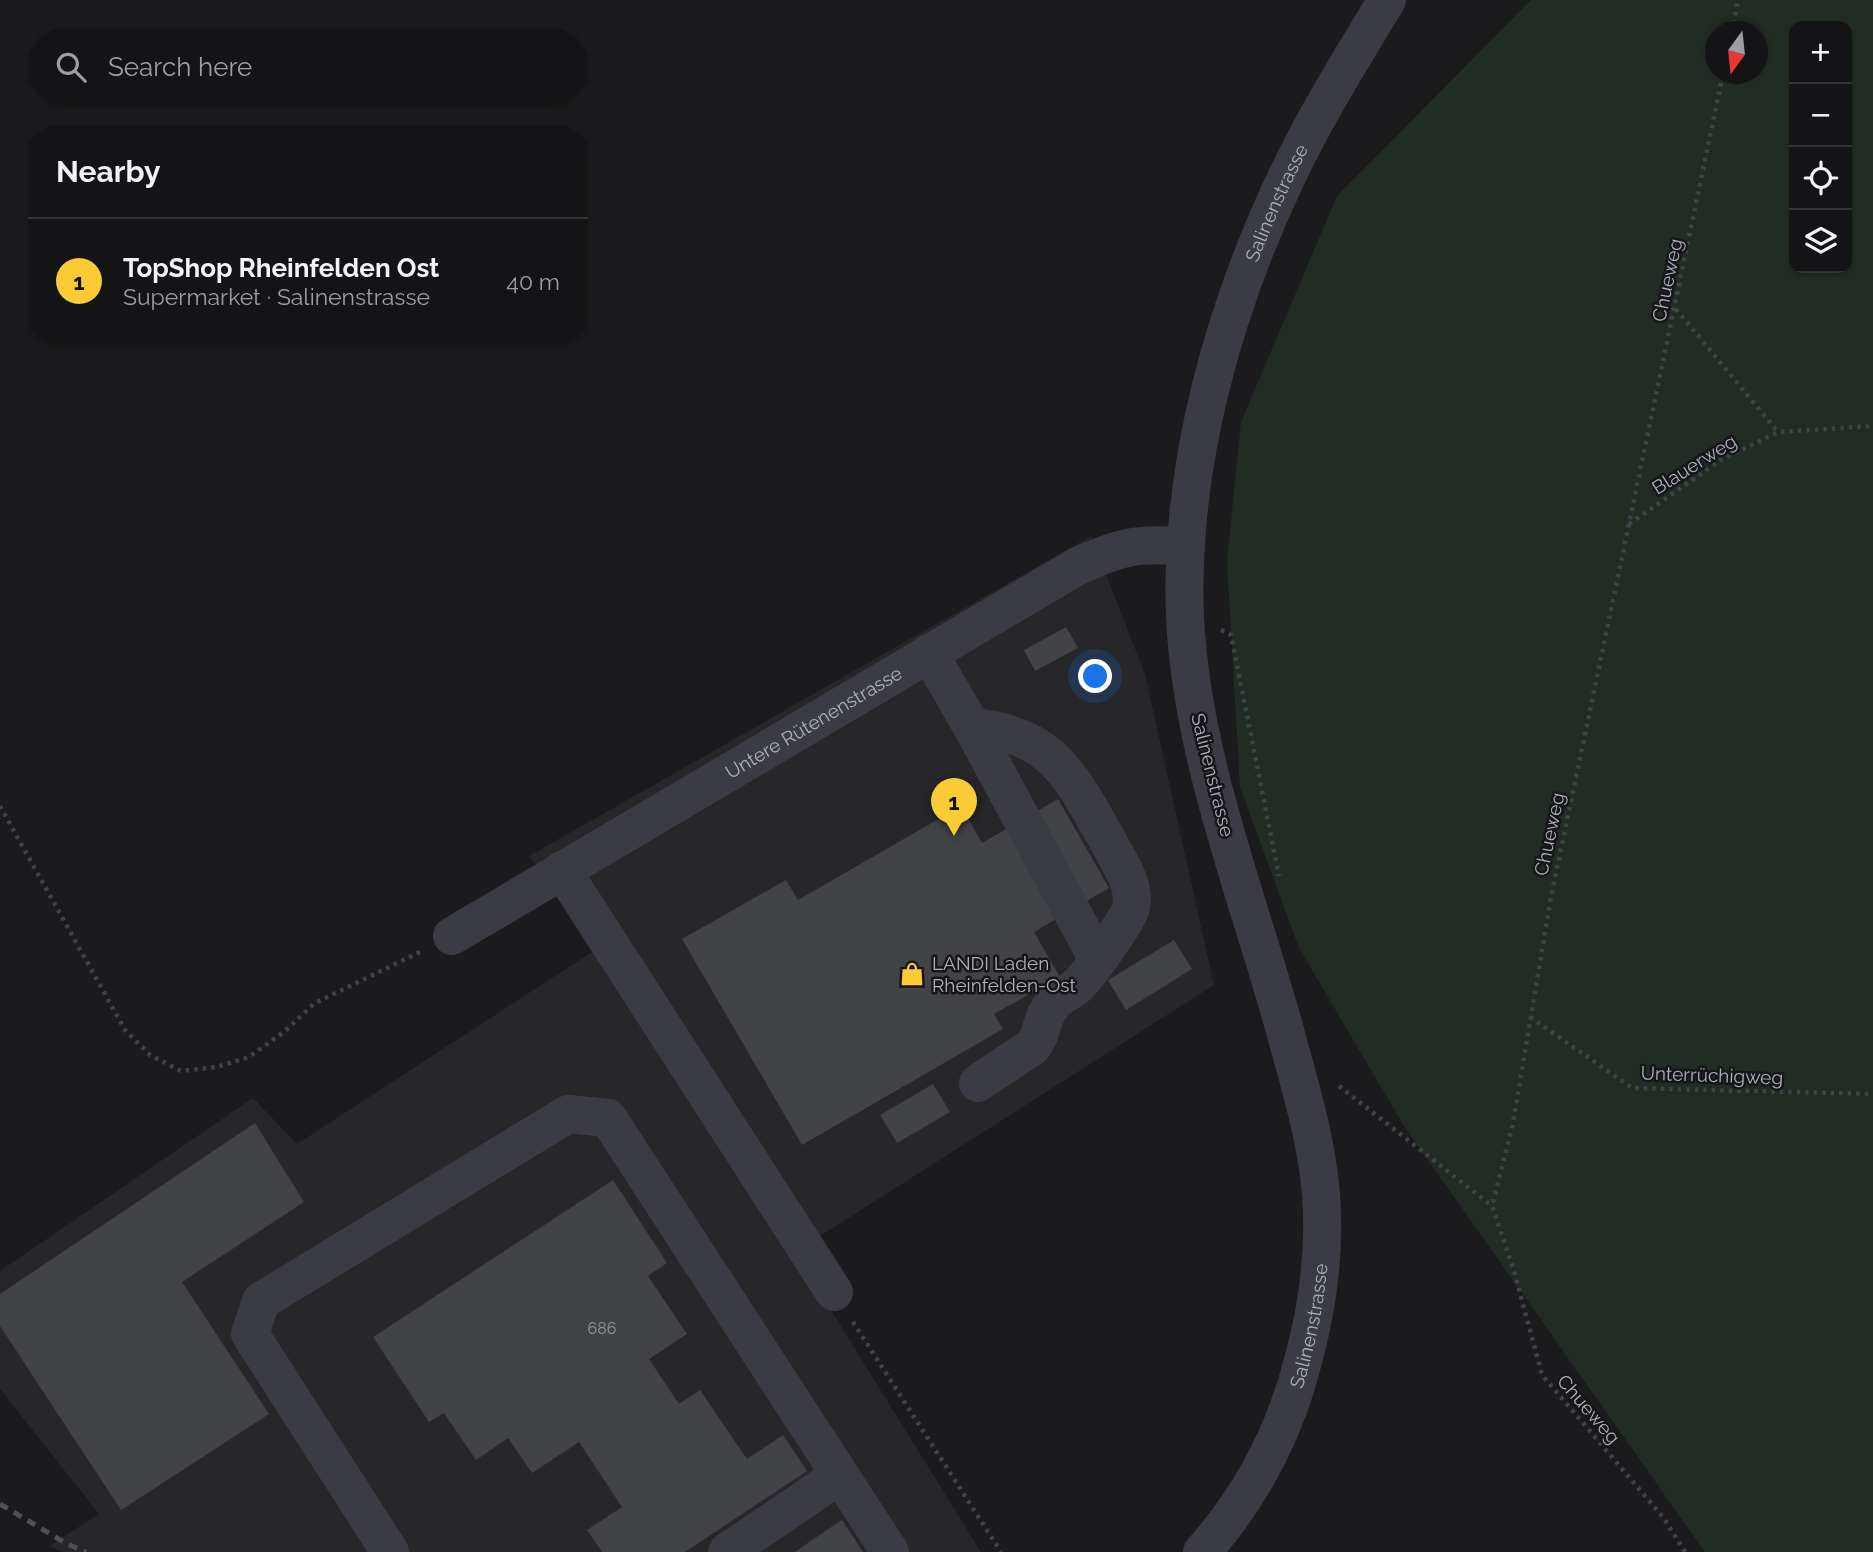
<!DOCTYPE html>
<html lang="en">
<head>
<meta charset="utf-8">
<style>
	:root { --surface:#141416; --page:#212123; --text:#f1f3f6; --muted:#9d9ea1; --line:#333335; --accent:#fbcb35 }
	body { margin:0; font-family:Raleway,sans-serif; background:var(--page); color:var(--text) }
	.controls { position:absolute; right:21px; top:21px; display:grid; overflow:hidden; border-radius:14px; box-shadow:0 2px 5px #0004 }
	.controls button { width:63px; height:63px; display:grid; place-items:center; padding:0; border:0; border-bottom:2px solid var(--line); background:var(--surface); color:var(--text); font:35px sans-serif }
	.compass { position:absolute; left:1705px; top:21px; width:63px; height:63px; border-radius:50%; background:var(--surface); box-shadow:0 2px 5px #0004; rotate:195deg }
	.you { position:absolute; left:1096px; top:677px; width:24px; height:24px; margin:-18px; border:5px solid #fff; border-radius:50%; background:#1a73e8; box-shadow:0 0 0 10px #1a73e833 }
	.badge { display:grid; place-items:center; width:46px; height:46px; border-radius:50%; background:var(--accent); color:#111; font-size:23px; font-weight:700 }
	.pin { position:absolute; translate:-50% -58px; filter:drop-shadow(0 2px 4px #0008) }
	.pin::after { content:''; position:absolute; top:37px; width:24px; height:21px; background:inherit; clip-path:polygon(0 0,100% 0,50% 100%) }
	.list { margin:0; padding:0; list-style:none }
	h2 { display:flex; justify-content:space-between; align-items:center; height:91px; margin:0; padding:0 28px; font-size:30px }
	h2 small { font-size:23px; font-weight:400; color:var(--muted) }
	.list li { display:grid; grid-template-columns:46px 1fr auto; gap:21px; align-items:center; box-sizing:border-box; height:126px; padding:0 28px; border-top:2px solid var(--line) }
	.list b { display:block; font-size:26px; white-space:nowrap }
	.list p { margin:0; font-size:23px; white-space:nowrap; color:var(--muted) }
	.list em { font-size:23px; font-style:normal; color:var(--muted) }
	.icon { flex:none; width:38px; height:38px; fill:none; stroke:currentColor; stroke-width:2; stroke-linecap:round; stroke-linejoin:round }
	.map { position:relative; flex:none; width:1873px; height:1552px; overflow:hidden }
	.search { position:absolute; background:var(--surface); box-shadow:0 2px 5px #0004; left:28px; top:28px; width:560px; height:77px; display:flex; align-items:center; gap:18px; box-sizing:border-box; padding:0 24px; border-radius:38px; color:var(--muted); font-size:26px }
	.panel { position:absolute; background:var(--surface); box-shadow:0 2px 5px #0004; left:28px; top:126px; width:560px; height:217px; border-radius:28px }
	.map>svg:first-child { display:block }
	.built { fill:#27272a }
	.green { fill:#222c24; fill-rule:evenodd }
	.building { fill:#424347 }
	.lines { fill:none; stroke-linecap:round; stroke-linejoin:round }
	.path { stroke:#41434a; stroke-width:4.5; stroke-dasharray:3.5 5; stroke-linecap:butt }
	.minor { stroke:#3b3c43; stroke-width:38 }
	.rail { stroke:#4e5058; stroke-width:5; stroke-dasharray:9 7; stroke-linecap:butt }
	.labels { text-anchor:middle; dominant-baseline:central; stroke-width:5; stroke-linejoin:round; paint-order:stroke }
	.number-label { font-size:16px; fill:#9295a0 }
	.street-label { font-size:19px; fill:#adb0bd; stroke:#161618 }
	.poi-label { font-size:19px; fill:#adb0bd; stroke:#161618; text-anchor:start }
</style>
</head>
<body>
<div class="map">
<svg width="1873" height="1552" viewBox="0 0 1873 1552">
	<rect width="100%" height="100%" fill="#1b1b1d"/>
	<path class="built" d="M1091 536 1145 674 1214 985 795 1252 981 1552H63L49 1546 99 1514 0 1389V1271L253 1098 297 1144 601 946 529 856Z"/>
	<path class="green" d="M1531 0H1873V1552H1705L1404 1126 1299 948 1240 787 1227 561 1241 422 1337 196ZM1794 26H1847V268H1794ZM1716 32H1758V74H1716Z"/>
	<g class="building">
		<path d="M1066 627 1078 648 1035 671 1024 650Z"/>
		<path d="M1058 799 1109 888 1034 932 1060 977 994 1014 1003 1029 802 1145 682 939 786 880 798 900 961 806 982 843Z"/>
		<path d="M1174 940 1192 969 1126 1010 1108 980Z"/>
		<path d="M933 1084 950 1112 897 1143 880 1115Z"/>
		<path d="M255 1123 304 1202 182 1282 269 1414 121 1510 0 1326V1294Z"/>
		<path d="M613 1180 667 1263 648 1276 687 1334 649 1359 679 1404 700 1390 747 1459 783 1435 807 1471 685 1552H602L587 1530 622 1507 579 1442 532 1473 508 1438 476 1460 444 1413 429 1422 373 1337Z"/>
		<path d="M842 1520 863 1552H795L815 1538Z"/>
	</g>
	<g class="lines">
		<g class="path">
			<path d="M1732 32 1738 0"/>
			<path d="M1676 309 1778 432"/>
			<path d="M1629 524 1721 460 1778 432 1873 426"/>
			<path d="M1221 630 1231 635 1279 876"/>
			<path d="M0 806 125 1030 150 1055 181 1071 217 1067 249 1057 285 1031 315 1003 420 952"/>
			<path d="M1530 1017 1632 1088 1873 1094"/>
			<path d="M1339 1086 1492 1206"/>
			<path d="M853 1322 1001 1552"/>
			<path d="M1685 1552 1663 1517 1542 1375 1514 1271 1492 1206 1513 1123 1551 897 1723 74"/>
		</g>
		<g class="minor">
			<path d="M929 653 972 727 1097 958"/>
			<path d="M972 727C1054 734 1072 778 1109 843 1119 862 1136 885 1131 907 1128 920 1088 976 1077 986 1069 993 1058 996 1052 1005 1041 1017 1043 1035 1032 1047L978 1083"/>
			<path d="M562 870 834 1292"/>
			<path id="s1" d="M452 936 1076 567C1118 547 1139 542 1186 547"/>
			<path d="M390 1552 250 1334 261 1301 568 1114 608 1118 890 1552"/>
			<path d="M727 1552 840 1475"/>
			<path id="s2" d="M1202 1552C1252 1496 1286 1430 1304 1357 1318 1305 1325 1248 1321 1194 1317 1145 1303 1096 1290 1049 1253 908 1192 764 1185 617 1179 466 1224 307 1289 172 1318 112 1353 56 1387 0"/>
		</g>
		<path class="rail" d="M0 1504 67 1544 86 1552"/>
	</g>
	<defs>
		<g id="shop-bare" transform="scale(1.89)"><path d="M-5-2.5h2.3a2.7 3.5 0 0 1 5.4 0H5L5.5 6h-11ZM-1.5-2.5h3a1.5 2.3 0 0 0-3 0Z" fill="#fbcb35" stroke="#161618" stroke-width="2.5" paint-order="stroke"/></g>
	</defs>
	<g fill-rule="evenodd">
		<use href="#shop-bare" x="912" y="974"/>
	</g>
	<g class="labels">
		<g class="number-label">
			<text x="602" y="1328">686</text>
		</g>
		<g class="street-label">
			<text stroke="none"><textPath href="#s2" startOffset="1409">Salinenstrasse</textPath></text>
			<text transform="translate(1667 280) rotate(-78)">Chueweg</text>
			<text transform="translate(1694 464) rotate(-32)">Blauerweg</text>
			<text stroke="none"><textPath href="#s1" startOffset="420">Untere Rütenenstrasse</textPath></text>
			<text transform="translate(1213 775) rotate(76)">Salinenstrasse</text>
			<text transform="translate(1549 834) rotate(-78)">Chueweg</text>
			<text transform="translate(1712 1075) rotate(2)">Unterrüchigweg</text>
			<text stroke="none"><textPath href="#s2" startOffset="254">Salinenstrasse</textPath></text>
			<text transform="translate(1589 1409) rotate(49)">Chueweg</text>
		</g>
		<g class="poi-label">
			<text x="932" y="963">LANDI Laden<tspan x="932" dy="22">Rheinfelden-Ost</tspan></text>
		</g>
	</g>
</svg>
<div class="controls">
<button>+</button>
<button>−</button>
<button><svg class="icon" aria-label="locate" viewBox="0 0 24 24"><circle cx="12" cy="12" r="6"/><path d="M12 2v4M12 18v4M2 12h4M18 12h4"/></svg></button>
<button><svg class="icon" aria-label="layers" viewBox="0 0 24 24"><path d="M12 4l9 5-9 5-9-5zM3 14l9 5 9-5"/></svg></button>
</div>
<svg class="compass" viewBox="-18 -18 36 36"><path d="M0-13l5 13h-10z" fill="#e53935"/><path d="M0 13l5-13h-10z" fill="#9d9ea1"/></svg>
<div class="you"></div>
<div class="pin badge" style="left:954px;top:836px">1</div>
<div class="search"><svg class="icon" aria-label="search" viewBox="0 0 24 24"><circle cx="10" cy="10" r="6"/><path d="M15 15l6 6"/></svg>Search here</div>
<section class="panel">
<h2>Nearby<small></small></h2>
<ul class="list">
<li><span class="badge">1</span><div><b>TopShop Rheinfelden Ost</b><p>Supermarket · Salinenstrasse</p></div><em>40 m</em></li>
</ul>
</section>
</div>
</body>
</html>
